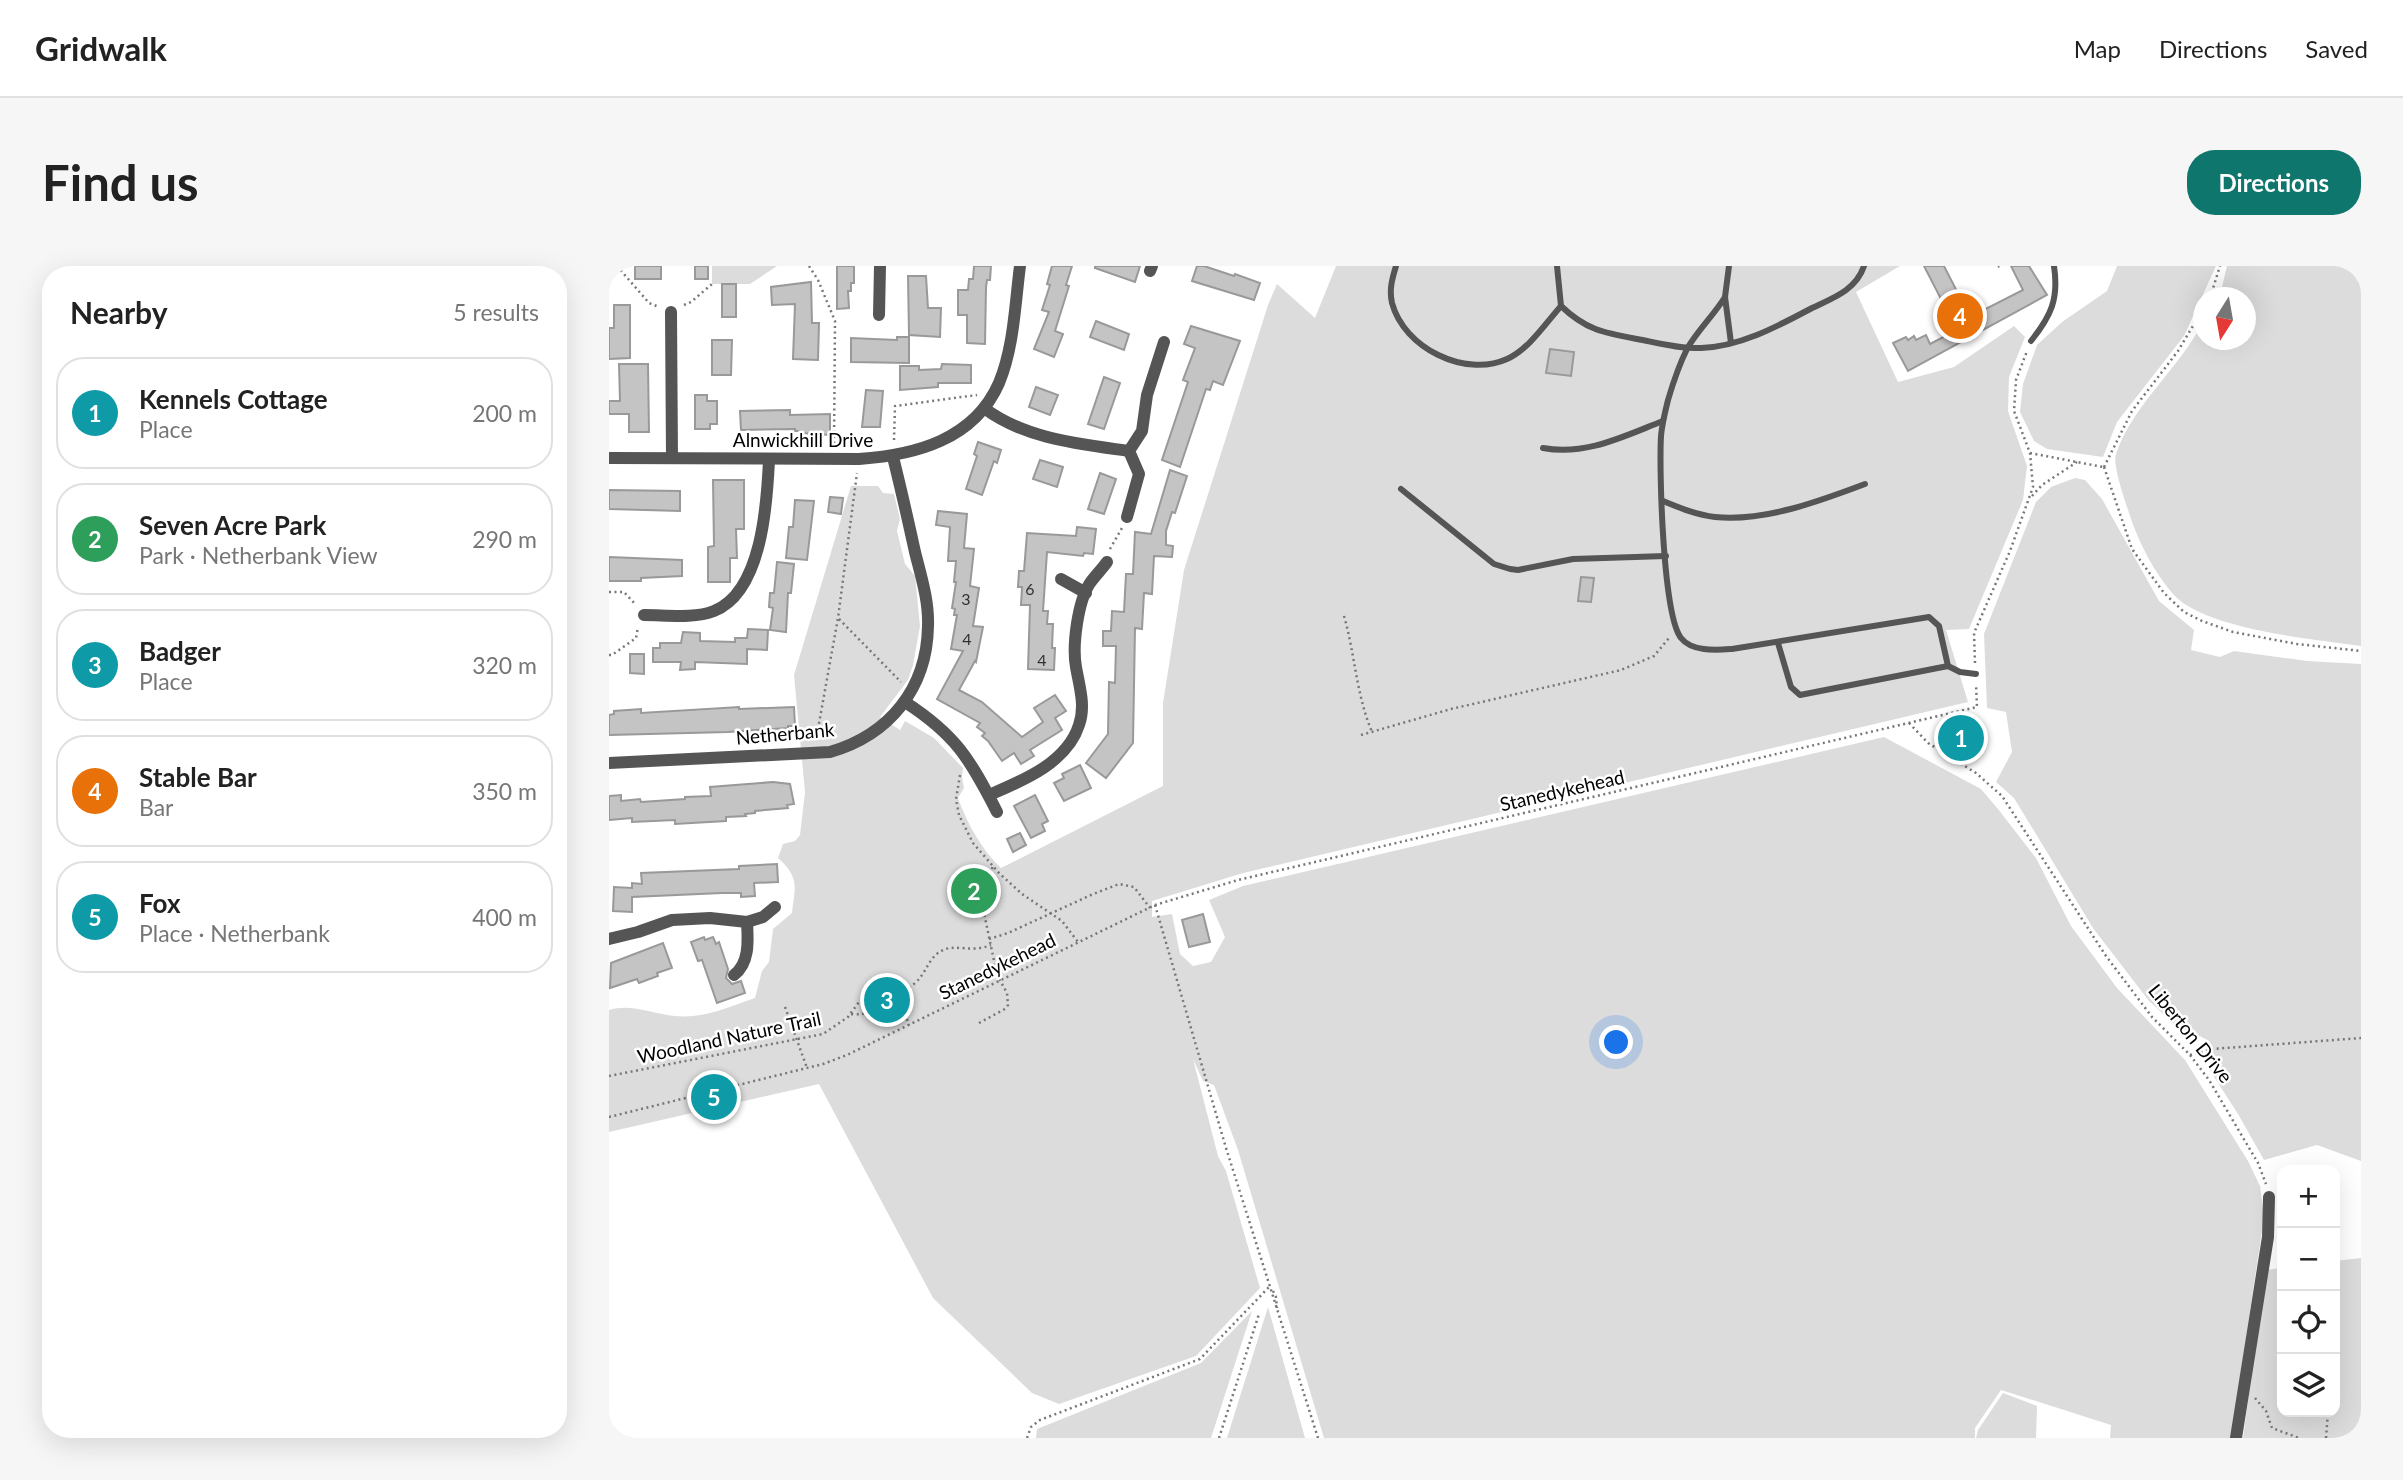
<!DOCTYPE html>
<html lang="en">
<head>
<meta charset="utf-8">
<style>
	:root { --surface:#fff; --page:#f6f6f6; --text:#222; --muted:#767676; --line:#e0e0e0; --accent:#0f766e }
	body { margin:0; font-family:Lato,sans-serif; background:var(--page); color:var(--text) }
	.controls { position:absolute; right:21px; bottom:21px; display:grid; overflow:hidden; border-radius:14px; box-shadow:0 7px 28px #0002 }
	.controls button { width:63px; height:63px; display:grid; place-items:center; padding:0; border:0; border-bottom:2px solid var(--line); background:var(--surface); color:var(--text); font:35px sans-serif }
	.compass { position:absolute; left:1584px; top:21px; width:63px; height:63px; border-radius:50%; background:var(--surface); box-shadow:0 7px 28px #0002; rotate:191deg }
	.you { position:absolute; left:1008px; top:777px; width:24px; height:24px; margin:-18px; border:5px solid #fff; border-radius:50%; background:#1a73e8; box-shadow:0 0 0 10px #1a73e833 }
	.badge { display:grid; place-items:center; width:46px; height:46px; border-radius:50%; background:var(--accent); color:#fff; font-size:23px; font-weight:700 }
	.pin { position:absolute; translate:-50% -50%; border:4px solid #fff; box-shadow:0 2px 7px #0006 }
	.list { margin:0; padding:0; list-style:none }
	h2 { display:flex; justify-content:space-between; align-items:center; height:91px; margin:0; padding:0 28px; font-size:30px }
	h2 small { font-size:23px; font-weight:400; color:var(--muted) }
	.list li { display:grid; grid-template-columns:46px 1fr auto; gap:21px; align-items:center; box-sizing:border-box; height:112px; margin:0 14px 14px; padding:0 14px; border:2px solid var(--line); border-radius:28px }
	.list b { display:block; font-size:26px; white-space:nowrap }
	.list p { margin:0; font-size:23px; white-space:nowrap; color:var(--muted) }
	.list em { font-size:23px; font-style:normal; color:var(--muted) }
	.icon { flex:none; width:38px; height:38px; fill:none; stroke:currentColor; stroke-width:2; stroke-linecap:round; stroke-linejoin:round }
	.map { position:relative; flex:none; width:1752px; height:1172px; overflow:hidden; border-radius:28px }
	header { display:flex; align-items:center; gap:42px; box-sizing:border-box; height:98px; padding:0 35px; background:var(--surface); border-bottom:2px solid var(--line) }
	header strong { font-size:33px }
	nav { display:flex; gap:38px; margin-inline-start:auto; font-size:24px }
	.intro { display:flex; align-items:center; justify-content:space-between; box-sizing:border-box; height:168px; padding:0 42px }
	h1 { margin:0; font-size:49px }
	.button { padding:18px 32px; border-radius:28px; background:var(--accent); color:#fff; font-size:24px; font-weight:700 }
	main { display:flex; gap:42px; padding:0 42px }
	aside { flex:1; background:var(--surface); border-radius:28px; box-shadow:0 7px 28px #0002 }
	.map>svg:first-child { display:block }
	.green { fill:#dcdcdc }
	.building { fill:#c4c4c4; stroke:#999; stroke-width:2 }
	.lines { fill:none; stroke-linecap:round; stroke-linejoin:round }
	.path { stroke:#777; stroke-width:2.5; stroke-dasharray:2 3.5; stroke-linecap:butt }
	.service { stroke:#555; stroke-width:6 }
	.minor { stroke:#555; stroke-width:12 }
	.labels { text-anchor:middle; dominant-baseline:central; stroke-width:5; stroke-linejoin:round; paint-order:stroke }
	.number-label { font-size:16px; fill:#313131 }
	.street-label { font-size:19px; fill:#000; stroke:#fff }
</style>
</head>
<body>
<header>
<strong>Gridwalk</strong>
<nav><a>Map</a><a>Directions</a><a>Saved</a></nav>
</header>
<div class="intro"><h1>Find us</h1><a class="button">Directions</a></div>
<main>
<aside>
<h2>Nearby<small>5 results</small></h2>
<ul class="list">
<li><span class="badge" style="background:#0f9aa8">1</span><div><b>Kennels Cottage</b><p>Place</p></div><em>200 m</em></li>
<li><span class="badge" style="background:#2e9e5b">2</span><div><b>Seven Acre Park</b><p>Park · Netherbank View</p></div><em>290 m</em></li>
<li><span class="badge" style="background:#0f9aa8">3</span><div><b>Badger</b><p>Place</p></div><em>320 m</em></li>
<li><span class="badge" style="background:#e8710a">4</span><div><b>Stable Bar</b><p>Bar</p></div><em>350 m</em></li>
<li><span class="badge" style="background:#0f9aa8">5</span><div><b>Fox</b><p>Place · Netherbank</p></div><em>400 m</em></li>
</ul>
</aside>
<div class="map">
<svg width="1752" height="1172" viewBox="0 0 1752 1172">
	<rect width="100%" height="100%" fill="#fff"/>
	<g class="green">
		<path d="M103 0H168L141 18H103Z"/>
		<path d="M727 0H1291L1247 26 1289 116 1345 101 1405 60 1416 71 1400 111 1399 145 1418 200 1414 234 1360 363 1337 364 1359 436 634 607 543 635V651L563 648 571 688 584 700 602 696 616 671 600 634 634 620 1275 471 1372 523 1389 543 1427 592 1462 660 1508 722 1576 794 1639 895 1651 920 1655 951 1622 1172H1501L1502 1159 1392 1124 1366 1162V1172H715L629 884 605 819 594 815 584 793 609 890 617 905 651 1022 587 1090 450 1138 423 1127 324 1032 210 818 0 866V744C21 737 44 748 66 750 94 753 120 741 146 732L153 705 160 696 164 663 183 647C186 620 191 612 169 592L174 578 186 575 191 569 196 526 185 409 242 220H269L274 227 285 228 291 253 288 265 296 298 306 310 311 360 304 399 299 414 271 451 291 464 296 455 325 472 354 502 353 511 355 522 349 532C358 557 372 583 392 602L554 520V437L575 304 659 39 668 18 706 52Z"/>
		<path d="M1508 0H1607L1575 70 1508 156 1494 191 1438 183 1425 175 1411 146 1414 118 1428 79 1453 56 1498 25Z"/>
		<path d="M1618 0H1752V380C1705 373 1596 364 1564 328 1545 306 1530 277 1521 250 1517 237 1503 199 1507 188 1524 138 1570 103 1594 56V74H1636V32L1607 31 1613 21Z"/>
		<path d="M1466 212 1476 214 1493 233 1550 335 1585 364 1582 384 1611 391 1625 385 1698 395 1752 398V895L1708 879 1655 894 1629 848 1600 803V798L1605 791 1600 775 1591 770H1578L1540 735 1484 662 1405 532 1387 516 1403 486 1397 446 1378 442 1375 368 1427 236 1442 221Z"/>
		<path d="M1752 992V1172H1634L1657 1004 1673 1002V1146H1726V995Z"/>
		<path d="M659 1041 696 1172H618Z"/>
		<path d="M643 1045 602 1172H427L428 1163 592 1097Z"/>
		<path d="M1394 1127 1428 1140 1427 1172H1367L1369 1164Z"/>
	</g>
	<g class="building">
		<rect x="26" y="0" width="26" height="13"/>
		<rect x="86" y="0" width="13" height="13"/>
		<path d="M228 0H245V17H242V25H239L240 42 228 43Z"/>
		<path d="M365 0H382L381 14H378L377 21 376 78 358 77V49H349V24H359L360 13H364Z"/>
		<path d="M443 0H463L457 19 460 20 446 65 454 68 445 91 425 83 440 46 433 44 441 19 438 18Z"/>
		<path d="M486 0H531L526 16 486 2Z"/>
		<path d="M588 0H595L625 10 626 8 651 17 645 34 583 15Z"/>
		<path d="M1315 0H1335L1361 51 1414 24 1402 0H1420L1438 29 1299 105 1284 77 1297 71 1299 74 1305 70 1307 74 1317 69 1321 78 1348 64Z"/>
		<path d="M299 10H317L319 42H332L331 71 300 69Z"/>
		<path d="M202 16 203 57H210L209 94 184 93 186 38 163 39 162 21Z"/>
		<rect x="113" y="18" width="14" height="33"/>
		<path d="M5 39H21V92L0 93V62H5Z"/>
		<path d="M487 55 520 68 515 84 481 71Z"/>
		<path d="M582 60 631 75 614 119 604 115 601 124 597 123 571 201 553 194 579 116 574 114 586 82 575 78Z"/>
		<path d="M288 71H300V97L242 96V72L288 74Z"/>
		<path d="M103 74H123L122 109H103Z"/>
		<path d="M941 83 965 86 962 110 937 107Z"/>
		<path d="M10 98H39L40 166H20V148H0V135H11Z"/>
		<path d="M333 98 362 99V117H329V121L291 124V100H310V104L332 103Z"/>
		<path d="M495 111 511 117 495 163 479 158Z"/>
		<path d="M427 121 449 129 441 149 420 141Z"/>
		<path d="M257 124 274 125 271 161H253Z"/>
		<path d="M86 129H98V135H108V158H101V163H86Z"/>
		<path d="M181 144V149L221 148V169L192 167V165H186V163L132 164 131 145Z"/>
		<path d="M369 176 392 184 388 197 385 195 373 229 357 223 368 190 365 188Z"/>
		<path d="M431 194 454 201 448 221 424 213Z"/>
		<path d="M561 204 578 210 566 247 563 246 557 265V279L564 280 563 291 545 290 543 328 535 327 533 363 526 362 524 477 497 512 477 497 499 468 500 416 506 417 507 380H494V365H502L503 345 515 346 517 308H524L526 266 542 268Z"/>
		<path d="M491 207 507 213 495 248 479 243Z"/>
		<path d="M104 214H135V263H127L128 292H121V316H99V281L105 280Z"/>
		<path d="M0 224 71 225V245L0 243Z"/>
		<path d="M221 231 234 232 232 248 219 246Z"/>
		<path d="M186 234 205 235 198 294 177 292 180 261H184Z"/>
		<path d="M329 245 358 248 355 282 365 283 361 320 370 322 364 360 374 361 367 396 366 395 350 424 373 436 413 471 434 456 425 442 446 429 457 445 446 452 453 464 421 484 425 490 412 498 405 487 393 495 379 475 373 470 376 467 368 461 371 457 328 433 354 385 342 383 348 349H345L346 343 343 342 347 316H345L347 295H339L341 261 327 259Z"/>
		<path d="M468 261 487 263 484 288 475 287 474 290 438 286 434 345H439L438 358H444L443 382H446L445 404 419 403 421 339H412L413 321H409L410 305H415L418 267 467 270Z"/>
		<path d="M0 291 73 294V310L32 312V315H0Z"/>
		<path d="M168 296 185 298 182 327H179L177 366 161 364 164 342 160 341 161 327H165Z"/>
		<path d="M972 311 985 312 982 336 969 335Z"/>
		<path d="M139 363 159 364 158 384 138 383V398L86 396V403L71 404 72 396H44V382H51V377H72L74 366 91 367V375L126 376V372H138Z"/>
		<path d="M21 388H35V408L21 407Z"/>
		<path d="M130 441V443L185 441 186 460H179V462L119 466 0 469V449L5 448V445L32 443V447Z"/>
		<path d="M1361 458 1365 481 1342 485 1338 463Z"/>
		<path d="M471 499 482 522 455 535 445 517 455 512 453 508Z"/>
		<path d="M164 516 181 518 185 538 178 539 179 542 146 545V547L136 548 137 550 117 551V555L66 558V554L23 556V552L0 554V530L12 529V535L31 533 32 536 76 533V531L102 530 101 521Z"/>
		<path d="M426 529 439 555 433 558 436 565 422 572 405 540Z"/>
		<path d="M411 567 417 579 404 586 398 573Z"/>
		<path d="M168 598 169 616 145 617 146 630 132 631V627H113L23 631V646L4 645 5 621 23 622V617L33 618 32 607 130 603V600Z"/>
		<path d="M594 648 601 676 580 681 573 654Z"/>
		<path d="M95 671 96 674 104 671 107 678 110 676 119 703 117 712 123 718 132 715 136 727 108 737 93 694 89 695 82 676Z"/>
		<path d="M54 677 63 702 48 707 49 710 30 717 28 713 1 722 2 697Z"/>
	</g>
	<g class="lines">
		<g class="path">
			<path d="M8 0 40 37 50 41"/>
			<path d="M200 0 209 14 226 55 225 180"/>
			<path d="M1389 1 1390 0"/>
			<path d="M1601 32 1611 0"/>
			<path d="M75 39 82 36 103 18"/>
			<path d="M285 174 286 140 368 129"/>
			<path d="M1421 187 1494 201"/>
			<path d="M1495 201 1523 283 1555 327 1575 346 1593 355 1624 366 1688 378 1752 385"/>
			<path d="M1495 201 1523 145 1569 85 1594 43"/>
			<path d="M1423 230 1433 219 1468 196"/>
			<path d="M501 283 513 262"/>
			<path d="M0 326H15L26 338"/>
			<path d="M735 350C746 388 747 428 763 466"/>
			<path d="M230 353 292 416"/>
			<path d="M0 389H3L27 372 29 361"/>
			<path d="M1366 397 1365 367 1401 285 1424 221 1421 187 1405 145 1407 114 1418 85"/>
			<path d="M1300 457 1319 477 1367 507 1393 530 1497 690 1543 751 1581 789 1600 814 1649 897 1657 918"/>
			<path d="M752 469 842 443 1012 404 1045 390 1060 372"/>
			<path d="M207 474 229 352 248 207"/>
			<path d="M351 509 347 533 350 549 364 577 390 607 413 628 453 655 469 676"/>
			<path d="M546 639 617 882 709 1172"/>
			<path d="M380 673 399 667 482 629 510 618 525 621 541 642"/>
			<path d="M289 727 300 759"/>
			<path d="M176 741 198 802"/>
			<path d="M242 748C258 750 267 744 276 730"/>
			<path d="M370 757 396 743 399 739 398 727 388 709 375 647V623L384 600"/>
			<path d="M1581 789 1603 783 1752 772"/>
			<path d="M0 810 214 768 239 751 250 736C269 729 291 731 306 717 318 707 319 691 334 684 347 678 363 687 382 679"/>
			<path d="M0 851 214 798 238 789 546 639 629 614 1368 441 1367 418"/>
			<path d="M664 1025 667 1031 668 1042"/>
			<path d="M1646 1132 1657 1145 1663 1162 1690 1172"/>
			<path d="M418 1172 422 1161 431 1154 591 1093 660 1021"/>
			<path d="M610 1172 650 1048"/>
			<path d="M1717 1172 1719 1146"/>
		</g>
		<g class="service">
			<path d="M787 0C783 13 780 24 783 37 795 82 856 112 898 93 919 84 937 57 952 40"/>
			<path d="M948 0 952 40C977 64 995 67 1028 73 1049 77 1071 83 1092 82 1131 81 1169 60 1203 42 1224 32 1247 24 1255 0"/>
			<path d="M1120 0 1116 31 1122 77"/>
			<path d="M1116 31C1105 49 1088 65 1078 83 1070 99 1064 117 1059 134 1056 146 1053 158 1052 170 1050 205 1054 349 1072 372 1083 386 1107 384 1123 383L1320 351 1330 360 1339 400 1191 429 1182 421 1169 377"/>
			<path d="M1422 75C1442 50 1450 33 1445 0"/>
			<path d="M934 182C977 190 1015 170 1054 155"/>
			<path d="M792 223 885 298 901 303 909 304 964 293 1057 290"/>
			<path d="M1054 235C1071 242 1088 249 1106 251 1155 256 1211 235 1256 218"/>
			<path d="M1339 400 1351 406 1367 408"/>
		</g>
		<g class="minor">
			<path d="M541 5 543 0"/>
			<path d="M62 46 63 192"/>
			<path d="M270 49 271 0"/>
			<path d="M375 142C416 173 471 178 520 185"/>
			<path d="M0 192 250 193C306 189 365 174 390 117 405 81 406 38 411 0"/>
			<path d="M518 251 530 208 520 185 533 165 538 129 555 76"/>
			<path d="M452 313 477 327"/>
			<path d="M35 349C57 349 85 353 105 345 153 326 158 238 160 194"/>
			<path d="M296 436C347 469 361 493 388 546"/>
			<path d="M0 497 221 486C280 469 318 423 319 360 320 335 312 310 306 286 299 254 292 223 284 191"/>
			<path d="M380 529C413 515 458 497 470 459 477 440 470 419 467 401 463 379 469 335 481 317 486 310 493 303 498 296"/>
			<path d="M138 656 154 651 166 641"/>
			<path d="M0 673 29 666 63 654 101 652 138 656C139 674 141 697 125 709"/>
			<path d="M1627 1172 1659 971 1660 931"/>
		</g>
	</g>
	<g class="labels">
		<g class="number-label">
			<text x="421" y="322">6</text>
			<text x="357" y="332">3</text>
			<text x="358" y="372">4</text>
			<text x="433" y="393">4</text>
		</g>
		<g class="street-label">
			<text x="194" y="173">Alnwickhill Drive</text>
			<text transform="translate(176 467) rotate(-5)">Netherbank</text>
			<text transform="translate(953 524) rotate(-13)">Stanedykehead</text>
			<text transform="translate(388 700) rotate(-26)">Stanedykehead</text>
			<text transform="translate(1582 767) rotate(51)">Liberton Drive</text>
			<text transform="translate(120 771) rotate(-12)">Woodland Nature Trail</text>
		</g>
	</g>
</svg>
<div class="controls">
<button>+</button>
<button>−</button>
<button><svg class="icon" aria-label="locate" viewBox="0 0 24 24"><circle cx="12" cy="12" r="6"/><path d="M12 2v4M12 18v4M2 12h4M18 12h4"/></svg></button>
<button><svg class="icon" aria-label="layers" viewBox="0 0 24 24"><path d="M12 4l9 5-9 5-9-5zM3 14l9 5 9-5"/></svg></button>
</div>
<svg class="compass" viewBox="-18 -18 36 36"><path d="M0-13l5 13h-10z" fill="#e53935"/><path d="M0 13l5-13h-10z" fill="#767676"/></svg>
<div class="you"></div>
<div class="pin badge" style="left:1352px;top:472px;background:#0f9aa8">1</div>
<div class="pin badge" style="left:365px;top:625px;background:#2e9e5b">2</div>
<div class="pin badge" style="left:278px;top:734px;background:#0f9aa8">3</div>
<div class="pin badge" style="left:1351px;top:50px;background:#e8710a">4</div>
<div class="pin badge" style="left:105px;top:831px;background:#0f9aa8">5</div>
</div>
</main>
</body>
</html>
